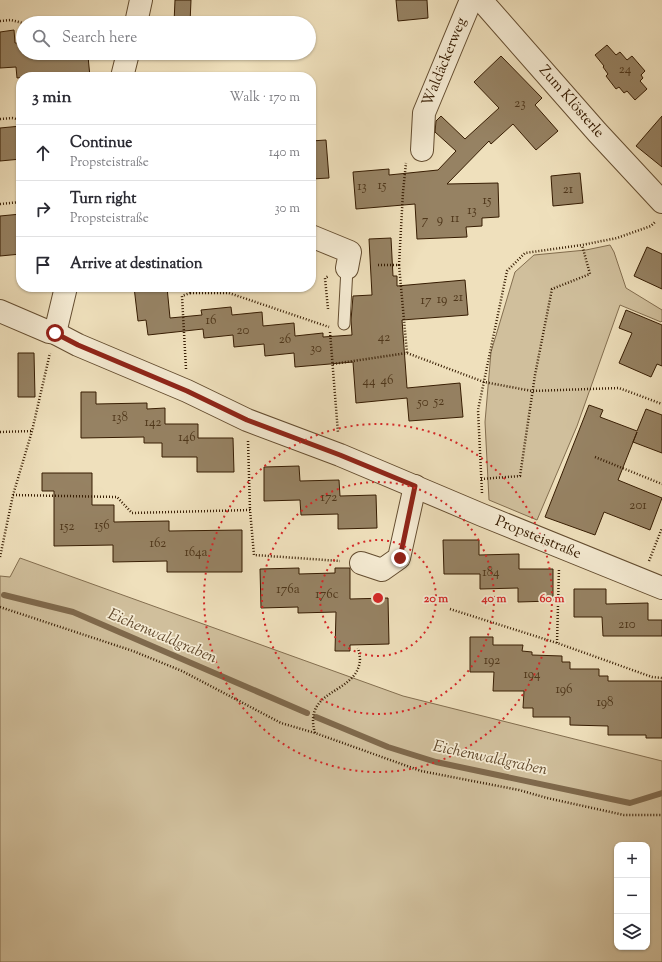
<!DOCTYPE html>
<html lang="en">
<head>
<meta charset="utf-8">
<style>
	:root { --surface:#fff; --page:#f7f7f7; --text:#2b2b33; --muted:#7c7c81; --line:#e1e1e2 }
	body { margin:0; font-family:"Sorts Mill Goudy",serif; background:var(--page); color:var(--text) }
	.controls { position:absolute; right:12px; bottom:12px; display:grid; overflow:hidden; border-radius:8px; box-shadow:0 1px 3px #0004 }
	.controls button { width:36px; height:36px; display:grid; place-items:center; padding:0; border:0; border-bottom:1px solid var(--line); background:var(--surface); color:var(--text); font:20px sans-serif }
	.stop { position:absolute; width:12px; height:12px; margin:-9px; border:3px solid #8f2418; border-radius:50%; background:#fff }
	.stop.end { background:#8f2418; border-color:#fff; box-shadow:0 1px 4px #0008 }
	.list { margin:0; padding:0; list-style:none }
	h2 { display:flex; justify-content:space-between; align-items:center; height:52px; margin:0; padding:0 16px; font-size:17px }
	h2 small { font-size:13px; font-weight:400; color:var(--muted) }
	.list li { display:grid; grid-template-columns:26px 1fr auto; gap:12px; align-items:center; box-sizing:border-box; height:56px; padding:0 16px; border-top:1px solid var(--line) }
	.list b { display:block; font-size:15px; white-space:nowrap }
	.list p { margin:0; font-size:13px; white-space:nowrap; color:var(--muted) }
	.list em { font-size:13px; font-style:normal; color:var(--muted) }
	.icon { flex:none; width:22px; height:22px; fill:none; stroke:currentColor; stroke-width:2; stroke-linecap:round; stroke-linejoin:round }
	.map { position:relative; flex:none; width:662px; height:962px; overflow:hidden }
	.search { position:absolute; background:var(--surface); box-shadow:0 1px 3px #0004; left:16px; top:16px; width:300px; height:44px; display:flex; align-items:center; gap:10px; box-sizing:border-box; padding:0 14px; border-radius:22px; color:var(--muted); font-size:15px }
	.panel { position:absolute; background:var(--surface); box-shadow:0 1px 3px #0004; left:16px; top:72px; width:300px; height:220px; border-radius:16px }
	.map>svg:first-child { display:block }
	.green { fill:#d0bf9c; stroke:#836e4f; fill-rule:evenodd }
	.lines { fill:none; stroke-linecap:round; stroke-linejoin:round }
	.stream { stroke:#7f694c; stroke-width:6 }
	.building { fill:#968263; stroke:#361c02 }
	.lane-casing { stroke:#644d30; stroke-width:13 }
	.street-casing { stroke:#644d30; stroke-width:24 }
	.path { stroke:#361c02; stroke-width:2.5; stroke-dasharray:1 2; stroke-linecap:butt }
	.lane { stroke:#f5ebd3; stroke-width:11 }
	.street { stroke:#f5ebd3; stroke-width:22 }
	.route { stroke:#8f2418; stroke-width:5 }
	.ring { fill:none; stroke:#d62828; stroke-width:2; stroke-dasharray:2 4 }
	.labels { text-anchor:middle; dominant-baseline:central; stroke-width:3.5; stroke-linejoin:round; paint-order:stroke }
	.number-label { font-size:13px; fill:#4e361a }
	.street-label { font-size:15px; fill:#361c02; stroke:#f5ebd3 }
	.water-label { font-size:16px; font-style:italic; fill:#61492d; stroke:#f5ebd3 }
	.centre { fill:#d62828; stroke:#f5ebd3; stroke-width:2 }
	.ring-label { font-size:12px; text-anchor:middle; font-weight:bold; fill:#d62828; stroke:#f5ebd3; stroke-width:3.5; stroke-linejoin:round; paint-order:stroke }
</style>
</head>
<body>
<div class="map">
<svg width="662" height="962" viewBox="0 0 662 962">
	<rect width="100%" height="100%" fill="#efe0bc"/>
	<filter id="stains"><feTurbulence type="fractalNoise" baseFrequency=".005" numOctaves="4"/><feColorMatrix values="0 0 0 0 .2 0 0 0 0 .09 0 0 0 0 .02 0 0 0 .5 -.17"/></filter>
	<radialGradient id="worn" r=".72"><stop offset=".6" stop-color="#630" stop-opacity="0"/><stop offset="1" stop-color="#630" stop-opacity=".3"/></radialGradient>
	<g class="green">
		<path d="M610 245 614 252 626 288 662 310V321L661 322 620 305 577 426 537 520 489 500 485 422 491 352 515 272 534 255 586 250Z"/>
		<path d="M20 558 403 696 662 761V962H0V576L10 577ZM617 845H647V947H617Z"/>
	</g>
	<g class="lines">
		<g class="stream">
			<path d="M4 595 73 612 307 713"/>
			<path d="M316 717 388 747 436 762 630 803 662 793"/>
		</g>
	</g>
	<g class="building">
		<path d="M175 0H191L190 23H174Z"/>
		<path d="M396 0H427L428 18 398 21Z"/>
		<path d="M14 30 15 43H23V53H54V56L72 54 73 57 88 56 90 77H54V74L17 78 16 67 0 68V32Z"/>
		<path d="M607 45 616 55 620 52 627 60 632 56 645 71 641 75 643 78 640 81 647 89 635 100 627 91 624 93 619 87 616 89 606 76 608 74 603 67 604 66 595 55Z"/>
		<path d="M501 56 542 98 535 105 558 131 536 150 513 124 491 144 489 141 447 184 498 183 499 217 482 218V226L466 227 467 237 417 239 415 204 356 209 353 172 389 169V175L438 170 456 151 435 132 436 121 441 116 465 139 499 108 474 82Z"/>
		<path d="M662 116V167L636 146Z"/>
		<path d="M21 126V159L0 161V128Z"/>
		<path d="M326 140 329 178 311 179V141Z"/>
		<path d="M580 173 583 203 553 206 551 176Z"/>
		<path d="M21 214V254L0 256V216Z"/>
		<path d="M391 238 393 276H397V286L465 280 468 315 402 320 407 388 460 383 463 417 409 421 407 398 356 403 353 362 295 367 294 353 265 356 264 344 234 347 233 335 204 338 203 329 148 335 146 320 138 321 134 287H167L170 318 202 315 201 310 231 307 232 315 262 312 263 326 294 323 295 336 323 333V337L352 335 351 320 353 296 372 295 369 239Z"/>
		<path d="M647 247 662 254V289L634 276Z"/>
		<path d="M626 310 662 325V366L657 364 651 377 619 363 632 333 619 328Z"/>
		<path d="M18 353H34L35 397H18Z"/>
		<path d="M81 392H96V404L147 403V409L165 408V424H198V438H233L234 472H197V457H162V443H144V437L81 438Z"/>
		<path d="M589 405 603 410 600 417 637 431 646 409 662 415V453L633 442 637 432 618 480 662 498 650 530 604 512 595 535 545 517Z"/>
		<path d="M299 466 300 481 339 480 340 496 376 495 377 528 338 529V514L301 515 300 500 264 501V467Z"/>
		<path d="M42 473H92V505H114V522L169 521V531L242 530V572H167V561L113 562V545L54 546V491H42Z"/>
		<path d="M443 540H479V555L519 554V569H553V601L518 602V588L480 589V574H444Z"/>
		<path d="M299 568V574L335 573V568H350V599L388 598 389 644 350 645V651H335L336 612 298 613V607L261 608 260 569Z"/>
		<path d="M574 589H606V604L648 603V620H662V636H603L602 617H574Z"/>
		<path d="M470 637H493V645H523L522 651 532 652V655L562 656V662H570V669H599V676H608V681H662V738H646V735H608V726L570 725V717H533V708H523L524 691H493L494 672H470Z"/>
	</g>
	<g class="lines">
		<g class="lane-casing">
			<path id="lane" d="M344 324 347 268"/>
		</g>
		<g class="street-casing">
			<g id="street">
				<path d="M481 0 597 132 662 202"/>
				<path d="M136 23 141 0"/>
				<path d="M122 77 128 53"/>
				<path d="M422 150 424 113 471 0"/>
				<path d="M311 236 350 252 347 268"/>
				<path d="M0 311 49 332 55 333 78 345 187 391 247 420 340 455 482 515 662 588"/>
				<path d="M55 333 66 287"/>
				<path d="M361 563 382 570 399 558 415 486"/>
			</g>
		</g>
		<g class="path">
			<path d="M0 21 11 20 23 23"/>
			<path d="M0 119 12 118 21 120"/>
			<path d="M0 204 21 202"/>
			<path d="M378 265H399L403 192 406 163"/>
			<path d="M399 265 407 353"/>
			<path d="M190 293H229L329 327"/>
			<path d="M328 309 325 278 329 276"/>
			<path d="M330 332 338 433"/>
			<path d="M333 364 407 353 484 382 532 391 619 388 662 404"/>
			<path d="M186 369 182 296 190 293V287"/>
			<path d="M0 432 32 431"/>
			<path d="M248 441 250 510"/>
			<path d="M595 457 662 484"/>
			<path d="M481 479 520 476 535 375 552 289 590 274 582 245"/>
			<path d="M482 493 478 410 507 271 525 253 582 245 617 238 651 226 656 221"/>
			<path d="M13 495 117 497 132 513 250 510 254 555 340 561"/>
			<path d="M0 557 13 495 32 431 50 353"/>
			<path d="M649 561 662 528"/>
			<path d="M0 607 133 651 182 671 281 723 315 733 421 771 519 790 547 798 624 815H662"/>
			<path d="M450 609 557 643 652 677 662 678"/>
			<path d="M557 643 559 568"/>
			<path d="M315 733C302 688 357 695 360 660 360 656 359 652 358 648"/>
		</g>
		<use href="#lane" class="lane"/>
		<use href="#street" class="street"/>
	</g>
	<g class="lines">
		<path class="route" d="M55 333 78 345 187 391 247 420 340 455 415 486 400 558"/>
	</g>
	<g class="ring">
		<circle cx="378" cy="598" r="58"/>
		<circle cx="378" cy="598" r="116"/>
		<circle cx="378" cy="598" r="174"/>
	</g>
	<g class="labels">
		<g class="number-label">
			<text x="625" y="70">24</text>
			<text x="520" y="104">23</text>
			<text x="382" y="186">15</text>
			<text x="362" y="187">13</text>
			<text x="568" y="190">21</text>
			<text x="487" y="201">15</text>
			<text x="472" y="211">13</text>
			<text x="455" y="219">11</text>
			<text x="440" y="220">9</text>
			<text x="425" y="221">7</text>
			<text x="458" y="298">21</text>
			<text x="442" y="300">19</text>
			<text x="426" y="301">17</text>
			<text x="211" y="321">16</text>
			<text x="243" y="331">20</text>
			<text x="384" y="338">42</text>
			<text x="285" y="340">26</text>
			<text x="316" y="349">30</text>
			<text x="387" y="381">46</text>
			<text x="369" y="382">44</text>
			<text x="439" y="402">52</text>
			<text x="423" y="403">50</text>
			<text x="120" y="418">138</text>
			<text x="153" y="423">142</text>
			<text x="187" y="438">146</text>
			<text x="329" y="498">172</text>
			<text x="638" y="506">201</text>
			<text x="102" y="526">156</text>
			<text x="67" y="527">152</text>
			<text x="158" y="544">162</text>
			<text x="196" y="553">164a</text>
			<text x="491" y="573">184</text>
			<text x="288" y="590">176a</text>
			<text x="327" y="595">176c</text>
			<text x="627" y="625">210</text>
			<text x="492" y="661">192</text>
			<text x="532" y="675">194</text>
			<text x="564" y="690">196</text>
			<text x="605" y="703">198</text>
		</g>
		<g class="street-label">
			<text transform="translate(445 62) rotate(-68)">Waldäckerweg</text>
			<text transform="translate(571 102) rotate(49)">Zum Klösterle</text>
			<text transform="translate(538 538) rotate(22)">Propsteistraße</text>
		</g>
		<g class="water-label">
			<text transform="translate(162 637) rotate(23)">Eichenwaldgraben</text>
			<text transform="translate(490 759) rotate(12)">Eichenwaldgraben</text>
		</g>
	</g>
	<circle cx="378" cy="598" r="6" class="centre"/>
	<g class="ring-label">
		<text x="436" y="602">20 m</text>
		<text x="494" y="602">40 m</text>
		<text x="552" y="602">60 m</text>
	</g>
	<rect width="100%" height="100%" filter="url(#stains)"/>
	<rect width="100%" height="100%" fill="url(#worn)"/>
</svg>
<div class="controls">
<button>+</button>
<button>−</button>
<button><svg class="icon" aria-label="layers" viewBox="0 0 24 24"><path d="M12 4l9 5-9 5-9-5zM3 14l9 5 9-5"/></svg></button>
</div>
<div class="stop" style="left:55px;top:333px"></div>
<div class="stop end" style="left:400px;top:558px"></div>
<div class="search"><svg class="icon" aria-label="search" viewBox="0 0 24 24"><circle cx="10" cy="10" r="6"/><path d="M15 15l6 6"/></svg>Search here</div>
<section class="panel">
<h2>3 min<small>Walk · 170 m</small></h2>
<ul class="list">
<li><svg class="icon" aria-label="ahead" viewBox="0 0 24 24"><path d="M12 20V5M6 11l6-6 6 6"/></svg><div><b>Continue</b><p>Propsteistraße</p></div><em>140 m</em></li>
<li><svg class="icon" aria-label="right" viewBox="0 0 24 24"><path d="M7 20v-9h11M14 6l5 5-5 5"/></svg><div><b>Turn right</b><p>Propsteistraße</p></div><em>30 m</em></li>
<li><svg class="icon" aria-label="arrive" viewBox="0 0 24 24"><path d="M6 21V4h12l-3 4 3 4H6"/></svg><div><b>Arrive at destination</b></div></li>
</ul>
</section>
</div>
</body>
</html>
